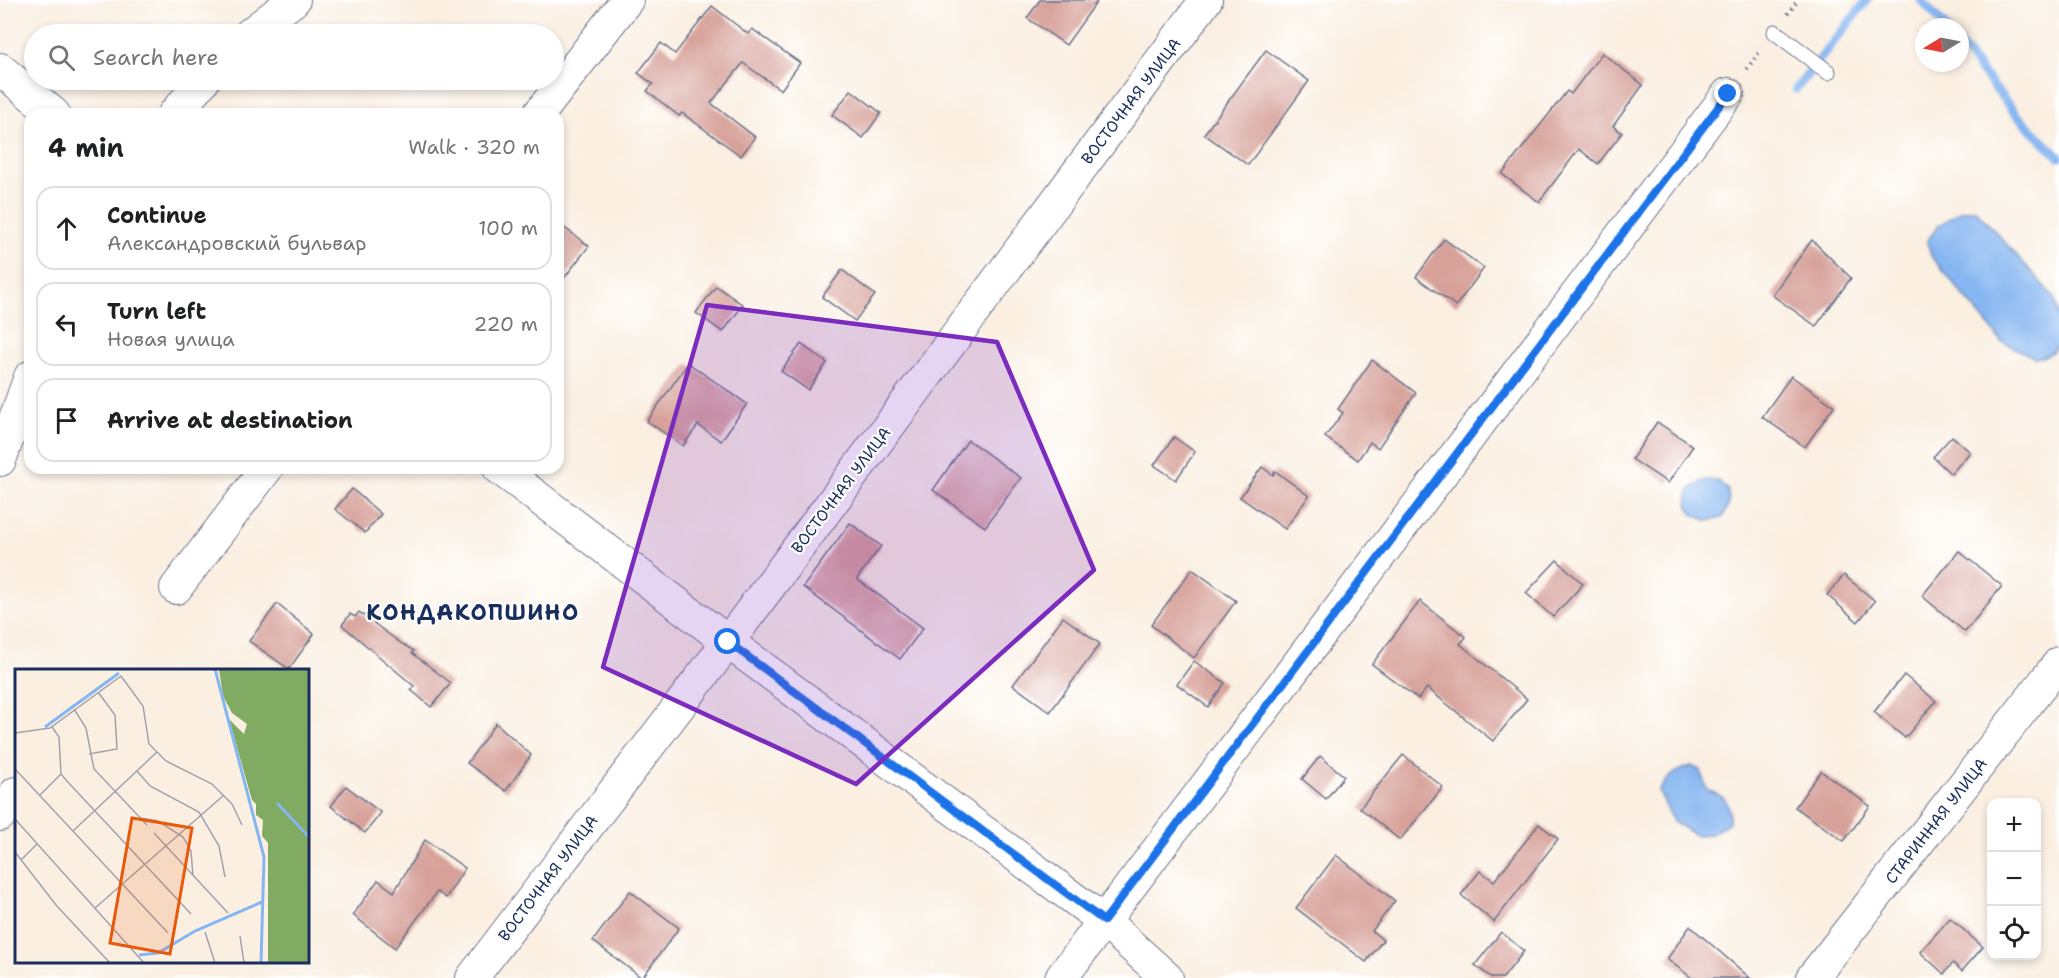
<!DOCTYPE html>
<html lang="en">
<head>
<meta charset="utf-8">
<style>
	:root { --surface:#fff; --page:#f2f2f2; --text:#202124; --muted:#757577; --line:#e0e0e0 }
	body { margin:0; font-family:"Shantell Sans",sans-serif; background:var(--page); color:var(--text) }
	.controls { position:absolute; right:18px; bottom:18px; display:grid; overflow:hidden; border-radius:12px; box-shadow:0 3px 9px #0003 }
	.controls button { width:54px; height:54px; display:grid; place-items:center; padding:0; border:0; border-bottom:2px solid var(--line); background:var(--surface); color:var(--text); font:30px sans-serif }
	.compass { position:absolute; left:1915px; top:18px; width:54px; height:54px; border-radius:50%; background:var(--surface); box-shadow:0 3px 9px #0003; rotate:260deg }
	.stop { position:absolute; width:18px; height:18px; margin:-14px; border:4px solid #1a73e8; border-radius:50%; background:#fff }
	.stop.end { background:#1a73e8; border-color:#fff; box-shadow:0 2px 6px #0008 }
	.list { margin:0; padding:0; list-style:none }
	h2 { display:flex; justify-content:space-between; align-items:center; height:78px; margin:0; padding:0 24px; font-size:26px }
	h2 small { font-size:20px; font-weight:400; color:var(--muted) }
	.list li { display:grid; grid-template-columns:39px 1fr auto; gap:18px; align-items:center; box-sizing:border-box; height:84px; margin:0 12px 12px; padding:0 12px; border:2px solid var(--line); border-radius:18px }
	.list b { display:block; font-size:22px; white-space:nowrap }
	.list p { margin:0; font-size:20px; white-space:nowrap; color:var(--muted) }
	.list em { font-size:20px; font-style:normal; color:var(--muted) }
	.icon { flex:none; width:33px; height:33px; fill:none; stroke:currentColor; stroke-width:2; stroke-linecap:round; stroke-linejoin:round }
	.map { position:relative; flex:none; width:2059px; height:978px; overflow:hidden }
	.search { position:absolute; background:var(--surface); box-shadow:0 3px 9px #0003; left:24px; top:24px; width:540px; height:66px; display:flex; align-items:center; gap:15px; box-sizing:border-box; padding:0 21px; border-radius:33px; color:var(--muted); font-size:22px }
	.panel { position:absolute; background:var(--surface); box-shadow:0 3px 9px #0003; left:24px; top:108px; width:540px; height:366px; border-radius:18px }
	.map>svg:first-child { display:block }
	.water { fill:#86b6f1; stroke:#5072a8; stroke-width:1.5 }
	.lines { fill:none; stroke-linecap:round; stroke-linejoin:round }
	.stream { stroke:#86b6f1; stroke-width:9 }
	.building { fill:#d7a19a }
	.lane-casing { stroke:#69728c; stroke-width:17 }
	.street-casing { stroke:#69728c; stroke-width:34 }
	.path { stroke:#69728c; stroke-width:4; stroke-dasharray:1.5 4.5; stroke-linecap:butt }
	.lane { stroke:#fff; stroke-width:15 }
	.street { stroke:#fff; stroke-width:32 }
	.route { stroke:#1a73e8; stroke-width:8 }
	.marked { fill:#7b2cbf; fill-opacity:0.2; stroke:#7b2cbf; stroke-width:4.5; stroke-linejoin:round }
	.labels { text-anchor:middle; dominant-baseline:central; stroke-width:4.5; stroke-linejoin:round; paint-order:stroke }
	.street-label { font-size:16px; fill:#1b2f5e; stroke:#fff }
	.district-label { font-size:22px; font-weight:bold; letter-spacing:1.5px; fill:#1b2f5e; stroke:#fff }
	.inset-river { fill:none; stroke:#86b6f1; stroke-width:3 }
	.inset-road { fill:none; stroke:#a1a2ad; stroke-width:1.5 }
	.view { fill:#e8590c; fill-opacity:0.15; stroke:#e8590c; stroke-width:3 }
	.inset-edge { fill:none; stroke:#1b2f5e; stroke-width:3 }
</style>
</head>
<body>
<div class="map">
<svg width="2059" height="978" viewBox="0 0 2059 978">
	<rect width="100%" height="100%" fill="#fff"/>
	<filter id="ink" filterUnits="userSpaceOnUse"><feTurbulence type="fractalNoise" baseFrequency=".0167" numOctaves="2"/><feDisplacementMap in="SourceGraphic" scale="12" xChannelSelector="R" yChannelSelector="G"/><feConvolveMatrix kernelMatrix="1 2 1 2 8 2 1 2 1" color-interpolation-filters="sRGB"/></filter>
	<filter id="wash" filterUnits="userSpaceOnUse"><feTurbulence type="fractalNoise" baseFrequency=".008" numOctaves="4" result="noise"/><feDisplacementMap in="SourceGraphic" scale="24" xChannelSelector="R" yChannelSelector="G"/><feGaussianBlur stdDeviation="1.35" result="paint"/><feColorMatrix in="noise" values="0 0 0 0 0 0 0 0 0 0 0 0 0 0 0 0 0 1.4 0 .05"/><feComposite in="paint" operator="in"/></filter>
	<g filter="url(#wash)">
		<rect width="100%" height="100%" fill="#faefe1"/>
		<g class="water">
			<path d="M1961 210H1976L2055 298 2059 317V343L2052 352 2042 357 2035 358 2002 342 1931 256 1927 241 1938 226Z"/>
			<path d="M1707 480 1718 481 1728 490 1729 504 1722 518 1708 521 1692 514C1683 496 1687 486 1707 480Z"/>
			<path d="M1691 766 1700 770 1707 790C1727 797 1731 802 1729 822L1712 834 1695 835 1673 822 1659 791C1668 776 1674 772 1691 766Z"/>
		</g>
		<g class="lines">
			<g class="stream">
				<path d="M1921 0 1946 27"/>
				<path d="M1960 45 2015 113 2059 157"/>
				<path d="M1796 89 1867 0"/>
			</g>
		</g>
		<g id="blocks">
			<g class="building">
				<path d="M1040 0H1098L1066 45 1027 18Z"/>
				<path d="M712 6 748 34 752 29 800 63 781 90 743 63 711 103 755 137 741 156 682 113 679 116 647 91 653 84 638 73 661 43 675 54Z"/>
				<path d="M1266 50 1309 81 1248 165 1204 134Z"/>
				<path d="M1602 53 1643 85 1613 126 1622 133 1598 164 1579 149 1539 202 1502 174 1567 91 1571 94Z"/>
				<path d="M851 90 881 113 863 138 832 115Z"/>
				<path d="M558 223 589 246 558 286Z"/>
				<path d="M1444 239 1484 268 1456 306 1416 277Z"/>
				<path d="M1812 240 1851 278 1816 326 1772 295Z"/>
				<path d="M842 270 875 295 855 321 822 297Z"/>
				<path d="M716 286 743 305 723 332 696 313Z"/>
				<path d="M801 344 827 363 808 390 781 371Z"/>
				<path d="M1372 360 1416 393 1378 448 1370 442 1358 460 1325 437 1343 413 1338 409Z"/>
				<path d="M688 363 747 404 721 441 698 425 683 446 647 421Z"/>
				<path d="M1791 376 1834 406 1805 447 1762 417Z"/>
				<path d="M1657 422 1693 446 1668 483 1632 459Z"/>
				<path d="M1952 436 1970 452 1951 474 1933 457Z"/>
				<path d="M1174 437 1195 452 1176 480 1154 465Z"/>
				<path d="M968 440 1021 478 985 527 933 490Z"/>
				<path d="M1262 467 1273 475 1275 471 1309 496 1285 529 1240 497Z"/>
				<path d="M352 489 381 514 365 533 335 509Z"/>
				<path d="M850 523 881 546 857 579 923 628 900 659 803 587Z"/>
				<path d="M1959 551 2002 586 1965 632 1922 596Z"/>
				<path d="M1557 560 1583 584 1553 617 1526 593Z"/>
				<path d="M1192 569 1236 601 1194 658 1151 625Z"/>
				<path d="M1844 575 1875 601 1858 622 1827 595Z"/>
				<path d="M1420 601 1466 637 1460 644 1527 699 1493 741 1427 688 1418 699 1372 664Z"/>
				<path d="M277 604 314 634 289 669 249 641Z"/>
				<path d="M359 612 399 642 414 651 412 653 451 683 431 707 411 690 414 686 342 625 350 614 355 617Z"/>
				<path d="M1063 617 1100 644 1050 712 1013 685Z"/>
				<path d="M1194 661 1225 683 1208 707 1177 684Z"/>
				<path d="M1904 675 1936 701 1905 738 1874 712Z"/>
				<path d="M496 723 531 755 506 791 467 763Z"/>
				<path d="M1403 755 1443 787 1400 840 1360 808Z"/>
				<path d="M1320 756 1344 776 1326 799 1302 779Z"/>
				<path d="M1821 771 1870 806 1844 841 1795 807Z"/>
				<path d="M346 786 381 813 365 833 331 806Z"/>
				<path d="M1539 824 1558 839 1494 922 1461 895 1480 871 1494 881Z"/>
				<path d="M425 840 465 868 446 898 437 892 395 948 353 915 378 880 394 892Z"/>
				<path d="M1336 855 1395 901 1372 931 1383 940 1366 962 1296 908Z"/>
				<path d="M630 891 679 928 642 978 593 941Z"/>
				<path d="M1950 918 1983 947 1962 971 1953 963 1944 974 1920 952Z"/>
				<path d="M1690 926 1750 978H1692L1667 959Z"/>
				<path d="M1501 932 1524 951 1503 978H1492L1475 965Z"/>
			</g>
		</g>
	</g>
	<g filter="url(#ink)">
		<use href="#blocks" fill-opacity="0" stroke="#69728c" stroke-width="1.5"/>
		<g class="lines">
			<g class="lane-casing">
				<path id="lane" d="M1775 32 1828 72"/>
			</g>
			<g class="street-casing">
				<g id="street">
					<path d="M250 34 294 0"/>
					<path d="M0 69 54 114"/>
					<path d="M174 114 204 80"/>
					<path d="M539 114 627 0"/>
					<path d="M0 460 30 377"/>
					<path d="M499 468 728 642 1104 921 1167 978"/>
					<path d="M176 588 267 468"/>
					<path d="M0 815 16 793"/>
					<path d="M472 978 728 642 1206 0"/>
					<path d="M1061 978 1728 94"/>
					<path d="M1812 978 2059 663"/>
				</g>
			</g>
			<g class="path">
				<path d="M1788 14 1798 0"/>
				<path d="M1747 69 1760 51"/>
			</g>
			<use href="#lane" class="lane"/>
			<use href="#street" class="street"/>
		</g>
	</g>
	<g class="lines" filter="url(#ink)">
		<path class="route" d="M728 642 1104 921 1728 94"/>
	</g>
	<path class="marked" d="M707 305 997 342 1094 570 856 784 603 667Z"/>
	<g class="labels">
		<g class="street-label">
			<text transform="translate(1131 101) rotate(-53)">ВОСТОЧНАЯ УЛИЦА</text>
			<text transform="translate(841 490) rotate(-53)">ВОСТОЧНАЯ УЛИЦА</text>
			<text transform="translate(1936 821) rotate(-52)">СТАРИННАЯ УЛИЦА</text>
			<text transform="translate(548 878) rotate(-53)">ВОСТОЧНАЯ УЛИЦА</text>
		</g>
		<g class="district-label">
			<text x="473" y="612">КОНДАКОПШИНО</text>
		</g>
	</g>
	<g transform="translate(15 669)">
		<rect width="294" height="294" fill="#faefe1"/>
		<path d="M204 0H294V294H253V174L247 167 248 151 241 146V135L237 131 214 50 229 65 232 55 217 44 208 27Z" fill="#81aa62"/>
		<path class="inset-river" d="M200 0 249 188 246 294M30 58 104 4M262 134 294 168M124 286 143 284 180 262 247 233"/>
		<path class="inset-road" d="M59 40 71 59 79 100 132 156M37 58 44 68 46 105 51 111 176 245M0 64 35 59 106 7 128 37 134 75 151 92 197 115 217 135 227 156M74 85 102 80 100 46 83 23M0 100 153 264M122 102 135 117 184 143 204 177 210 208M25 126 46 105M126 149 143 152 168 168 176 182 178 207M0 150 129 294M58 162 142 83M139 164 213 244M0 183 41 236 95 294M6 191 22 175M80 239 209 126M190 263 200 294M225 267 229 294"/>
		<path class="view" d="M117 149 177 159 155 285 95 274Z"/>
		<rect width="294" height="294" class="inset-edge"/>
	</g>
</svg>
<div class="controls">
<button>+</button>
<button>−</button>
<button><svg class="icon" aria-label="locate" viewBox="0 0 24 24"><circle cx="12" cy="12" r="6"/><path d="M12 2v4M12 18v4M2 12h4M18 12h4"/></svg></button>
</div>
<svg class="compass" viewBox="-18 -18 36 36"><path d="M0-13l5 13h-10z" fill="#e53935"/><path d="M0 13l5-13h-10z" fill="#757577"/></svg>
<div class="stop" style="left:728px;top:642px"></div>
<div class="stop end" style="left:1728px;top:94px"></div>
<div class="search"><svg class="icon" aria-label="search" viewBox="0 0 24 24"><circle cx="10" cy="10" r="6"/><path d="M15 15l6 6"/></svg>Search here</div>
<section class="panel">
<h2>4 min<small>Walk · 320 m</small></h2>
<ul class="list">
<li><svg class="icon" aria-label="ahead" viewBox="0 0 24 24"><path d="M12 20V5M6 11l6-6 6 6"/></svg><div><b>Continue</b><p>Александровский бульвар</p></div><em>100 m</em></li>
<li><svg class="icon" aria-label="left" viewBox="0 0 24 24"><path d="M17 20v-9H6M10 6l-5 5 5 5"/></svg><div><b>Turn left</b><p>Новая улица</p></div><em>220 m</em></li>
<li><svg class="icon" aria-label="arrive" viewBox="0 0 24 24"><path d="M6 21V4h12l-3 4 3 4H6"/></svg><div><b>Arrive at destination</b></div></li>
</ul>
</section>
</div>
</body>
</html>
